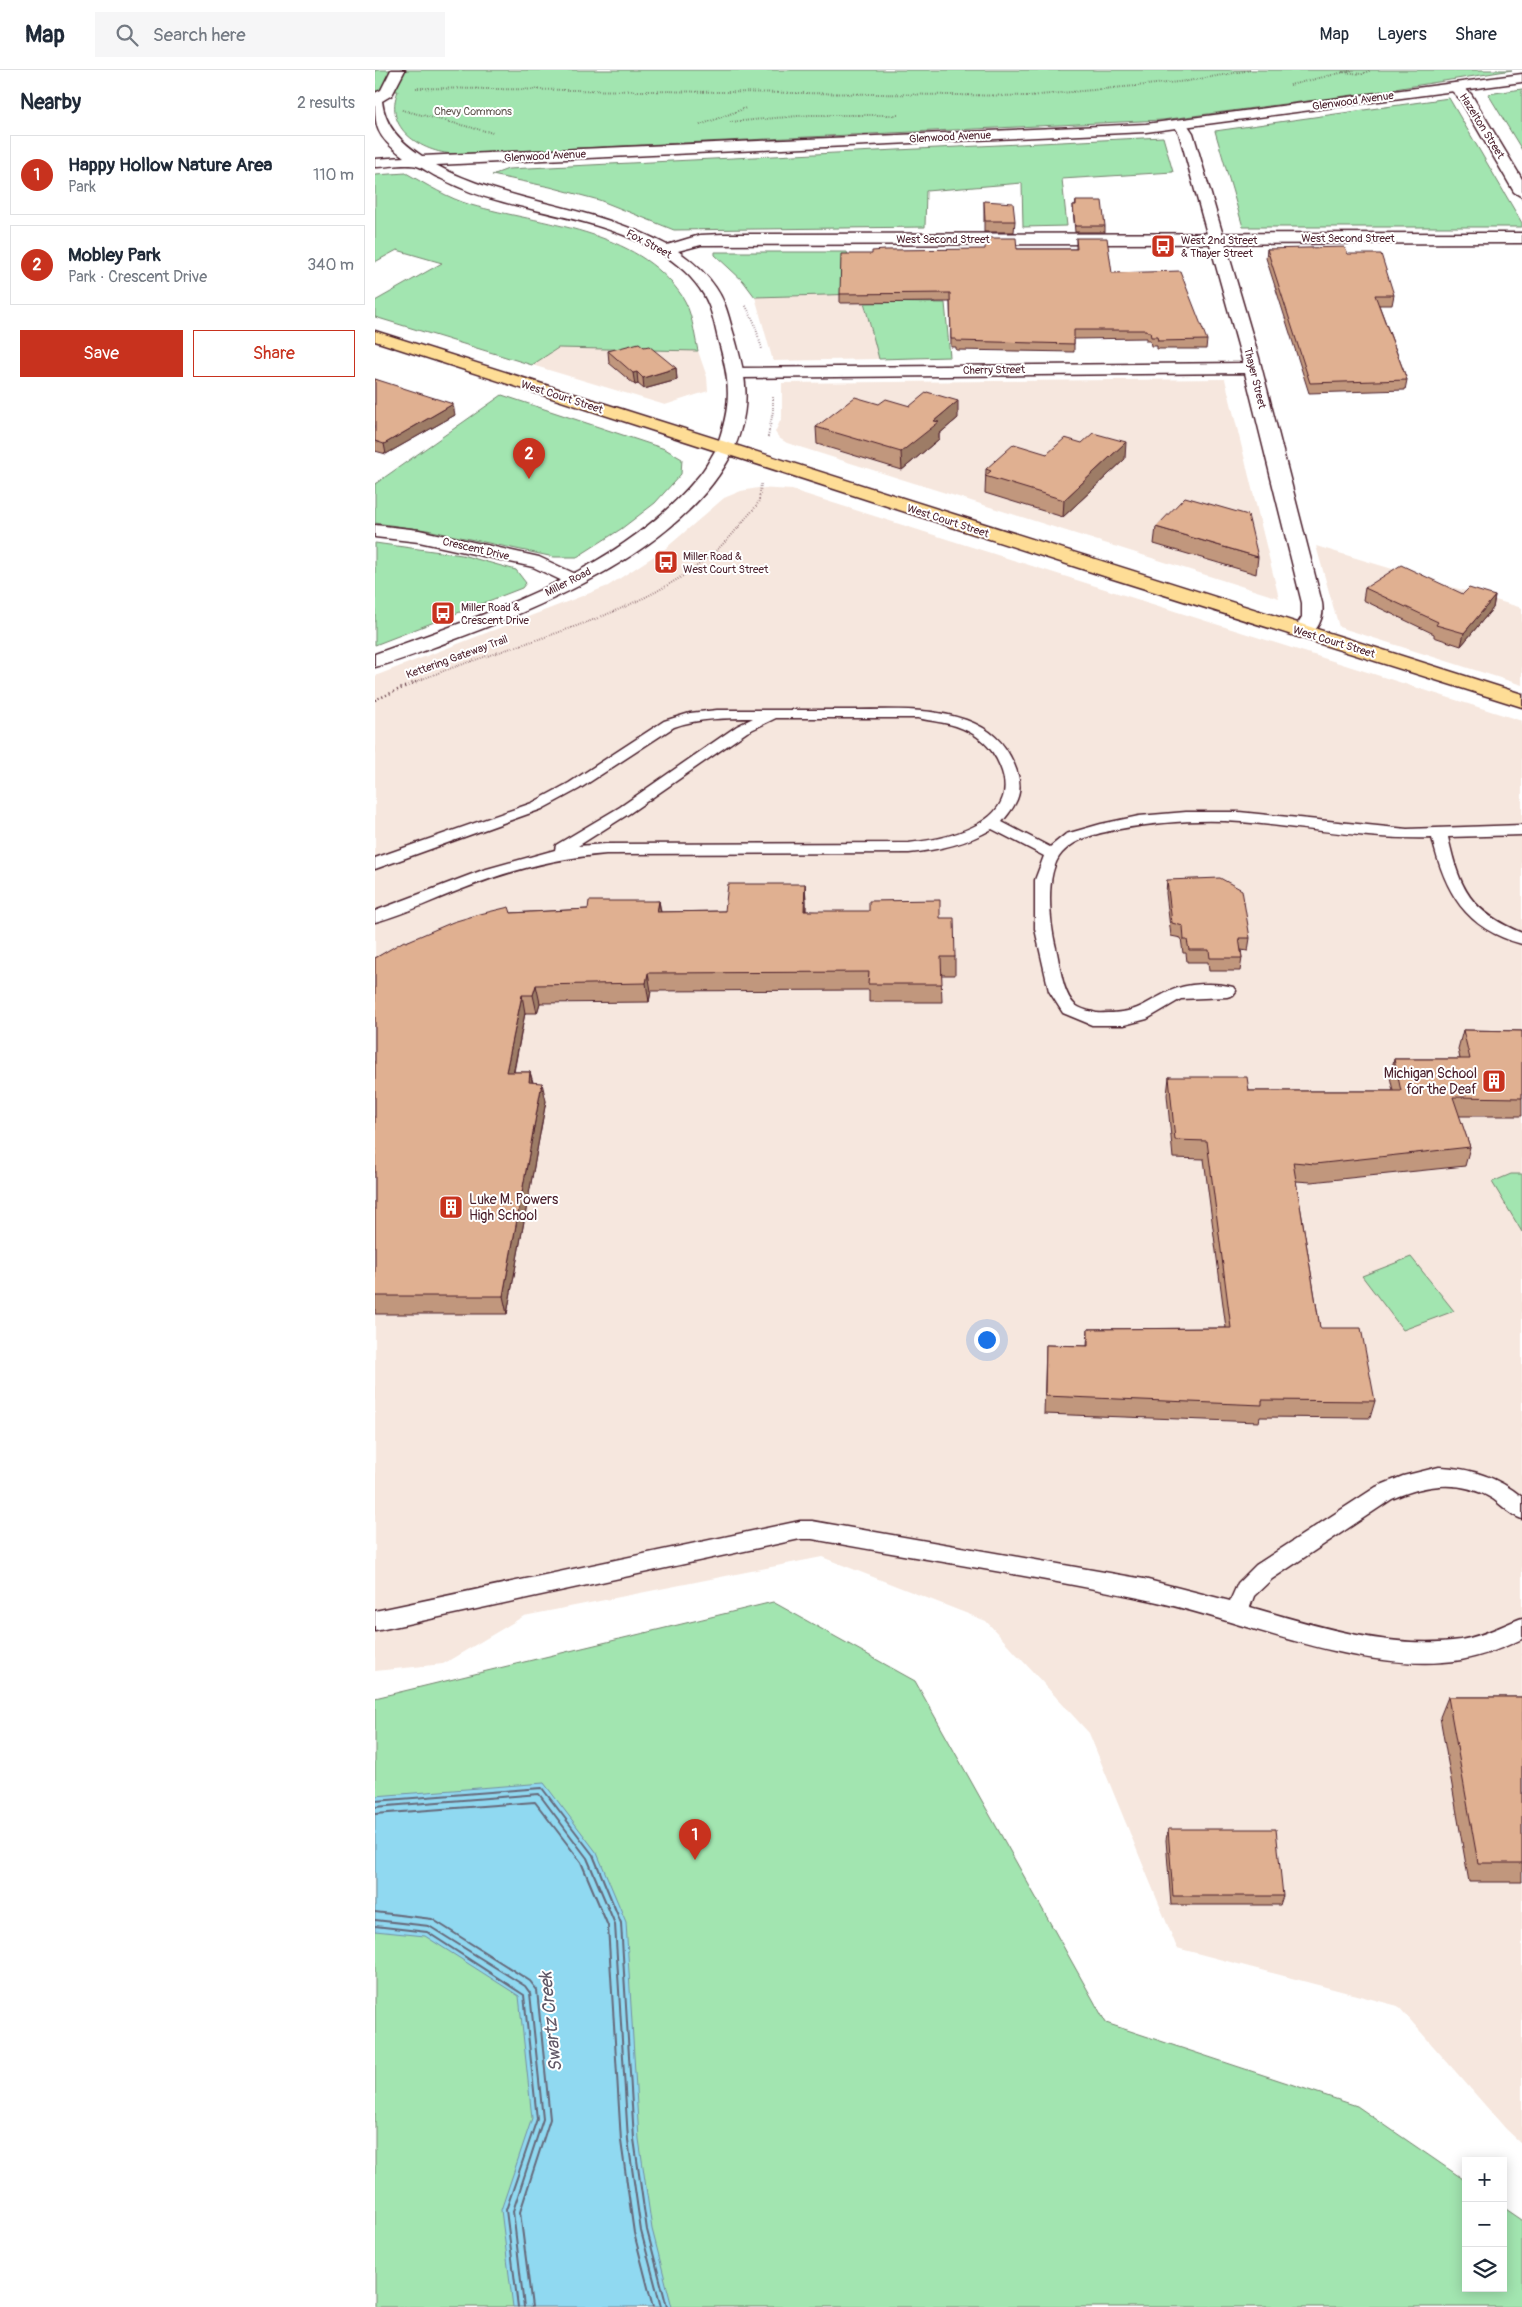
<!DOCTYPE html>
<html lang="en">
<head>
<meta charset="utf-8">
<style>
	:root { --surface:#fff; --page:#f6f6f7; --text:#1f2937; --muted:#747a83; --line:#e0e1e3; --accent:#c8321e }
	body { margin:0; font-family:Pangolin,sans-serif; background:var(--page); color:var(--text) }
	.controls { position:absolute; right:15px; bottom:15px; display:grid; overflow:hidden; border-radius:0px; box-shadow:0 2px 12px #0003 }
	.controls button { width:45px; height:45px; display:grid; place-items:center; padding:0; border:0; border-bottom:1px solid var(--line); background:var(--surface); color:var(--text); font:25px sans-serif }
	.you { position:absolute; left:611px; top:1269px; width:18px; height:18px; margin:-12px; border:4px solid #fff; border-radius:50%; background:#1a73e8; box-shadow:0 0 0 8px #1a73e833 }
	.badge { display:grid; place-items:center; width:32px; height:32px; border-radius:50%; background:var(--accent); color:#fff; font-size:16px; font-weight:700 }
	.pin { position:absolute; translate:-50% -41px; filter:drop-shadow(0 1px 2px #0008) }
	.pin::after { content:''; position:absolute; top:26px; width:18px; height:15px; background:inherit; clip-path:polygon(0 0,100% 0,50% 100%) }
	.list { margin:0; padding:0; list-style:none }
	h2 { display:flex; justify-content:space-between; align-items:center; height:65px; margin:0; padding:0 20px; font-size:21px }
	h2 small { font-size:16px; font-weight:400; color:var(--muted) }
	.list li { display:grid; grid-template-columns:32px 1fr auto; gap:15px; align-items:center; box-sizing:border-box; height:80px; margin:0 10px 10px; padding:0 10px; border:1px solid var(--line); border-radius:0px }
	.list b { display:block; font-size:19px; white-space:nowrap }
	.list p { margin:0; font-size:16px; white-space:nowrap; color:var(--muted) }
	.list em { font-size:16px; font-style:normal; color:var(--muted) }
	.actions { display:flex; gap:10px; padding:15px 20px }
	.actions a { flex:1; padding:11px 0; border:1px solid var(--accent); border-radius:0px; text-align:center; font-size:18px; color:var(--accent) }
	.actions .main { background:var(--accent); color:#fff }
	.icon { flex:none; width:28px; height:28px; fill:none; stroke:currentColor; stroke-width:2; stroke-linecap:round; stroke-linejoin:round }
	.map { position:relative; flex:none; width:1147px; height:2237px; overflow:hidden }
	header { display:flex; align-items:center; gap:30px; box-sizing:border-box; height:70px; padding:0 25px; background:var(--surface); border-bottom:1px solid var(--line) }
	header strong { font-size:24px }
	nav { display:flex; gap:28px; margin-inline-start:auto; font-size:18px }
	.search { width:350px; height:45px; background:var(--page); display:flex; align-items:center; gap:12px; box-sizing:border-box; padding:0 18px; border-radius:0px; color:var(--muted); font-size:19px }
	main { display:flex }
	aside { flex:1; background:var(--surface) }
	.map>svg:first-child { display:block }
	.built { fill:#f6e7de }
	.green { fill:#a2e5b0; stroke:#76826e }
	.water { fill:#90d9f1; stroke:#748fa2 }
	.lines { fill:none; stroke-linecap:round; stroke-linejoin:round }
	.shore { stroke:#66697a; stroke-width:2 }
	.service-casing { stroke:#4a1f2b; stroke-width:3 }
	.minor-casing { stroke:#4a1f2b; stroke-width:3 }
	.tertiary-casing { stroke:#4a1f2b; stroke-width:3 }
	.secondary-casing { stroke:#4a1f2b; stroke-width:3 }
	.primary-casing { stroke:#4a1f2b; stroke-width:3 }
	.path-far1 { stroke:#4a1f2b; stroke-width:2; stroke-dasharray:0.5 2; stroke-linecap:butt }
	.path { stroke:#4a1f2b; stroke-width:2.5; stroke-dasharray:1 3; stroke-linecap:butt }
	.service { fill:#fff; fill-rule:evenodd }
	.minor { fill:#fff; fill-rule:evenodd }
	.tertiary { fill:#fff; fill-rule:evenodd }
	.secondary { fill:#fff; fill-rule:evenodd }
	.primary { fill:#fedd96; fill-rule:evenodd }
	.wall { fill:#c1977d; stroke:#4a1f2b }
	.shaded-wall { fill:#9d7b66; stroke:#4a1f2b }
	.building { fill:#e0b091; stroke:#4a1f2b }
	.labels { text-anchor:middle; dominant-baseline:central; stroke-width:4; stroke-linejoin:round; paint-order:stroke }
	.far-street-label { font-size:11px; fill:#4a1f2b; stroke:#fff }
	.far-park-label { font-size:11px; fill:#645a53; stroke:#fff }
	.far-poi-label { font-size:11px; fill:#4a1f2b; stroke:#fff; text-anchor:start }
	.poi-label { font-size:14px; fill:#4a1f2b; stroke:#fff; text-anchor:end }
	.near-water-label { font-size:18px; font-style:italic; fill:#5f5766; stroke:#fff }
</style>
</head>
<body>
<header>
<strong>Map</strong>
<div class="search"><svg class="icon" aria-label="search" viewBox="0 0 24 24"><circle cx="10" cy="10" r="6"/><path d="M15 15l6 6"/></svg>Search here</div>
<nav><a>Map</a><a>Layers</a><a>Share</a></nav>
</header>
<main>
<aside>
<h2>Nearby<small>2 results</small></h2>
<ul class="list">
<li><span class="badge">1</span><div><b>Happy Hollow Nature Area</b><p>Park</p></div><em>110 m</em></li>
<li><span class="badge">2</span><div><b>Mobley Park</b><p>Park · Crescent Drive</p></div><em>340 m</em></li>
</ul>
<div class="actions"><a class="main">Save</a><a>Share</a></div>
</aside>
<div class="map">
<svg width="1147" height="2237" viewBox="0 0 1147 2237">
	<rect width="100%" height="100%" fill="#fff"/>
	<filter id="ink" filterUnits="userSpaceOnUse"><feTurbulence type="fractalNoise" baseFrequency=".02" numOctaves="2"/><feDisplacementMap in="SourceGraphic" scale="10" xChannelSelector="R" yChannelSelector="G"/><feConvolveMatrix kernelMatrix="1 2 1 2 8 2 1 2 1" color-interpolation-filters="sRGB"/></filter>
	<g filter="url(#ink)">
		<g class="built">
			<path d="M486 224 504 289 398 291 380 227Z"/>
			<path d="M183 278 323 281 332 307 333 321 290 335 157 295Z"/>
			<path d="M850 309 904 528 412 373 404 368 400 362 407 347V313Z"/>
			<path d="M383 418 417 420 1147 651V2074L1131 2059 1023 1936 802 1878 714 1663 611 1551 447 1487 149 1546 68 1594 0 1601V606L233 516 290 479 349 428 366 421Z"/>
			<path d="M941 476 1147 538V615L964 557Z"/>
		</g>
		<g class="green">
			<path d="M0 0H1137L1001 22 787 50 79 84C46 82 8 58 23 21H0Z"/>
			<path d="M1147 19V80L1113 24Z"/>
			<path d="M1074 28 1147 153V157H868L840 61Z"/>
			<path d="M788 67 798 102 687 109 692 156 648 157 647 113 551 121 550 157 299 160 224 130 175 117 117 105 133 99Z"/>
			<path d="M31 103C52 115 73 128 96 135 167 155 261 158 307 226 317 241 319 263 323 281L183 278 157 295 0 247V231L67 193 22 180 0 192V105Z"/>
			<path d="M340 182H472L486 224 380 227 368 211 340 185Z"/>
			<path d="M489 232 570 233 575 287 504 289Z"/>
			<path d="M127 325 290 379 307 389 306 404 280 433 246 459 202 487H179L52 460 0 453V414Z"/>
			<path d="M0 473 87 485 141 500 151 513 147 518 0 575Z"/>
			<path d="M1136 1104H1147V1162L1117 1112Z"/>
			<path d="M1036 1187 1079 1241 1028 1260 987 1206Z"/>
			<path d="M398 1532 540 1611 731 1953 982 2036 1091 2111V2218H1128V2137L1147 2150V2237H0V1628Z"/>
		</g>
		<path class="water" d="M169 1713 222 1783 251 1852 264 2069 277 2159 297 2237H138L126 2140 157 2048 144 1926 50 1866 0 1861V1726Z"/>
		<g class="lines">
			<g class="shore">
				<path d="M0 1731 167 1718 218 1785 246 1853 259 2069 272 2160 292 2237"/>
				<path d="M0 1737 164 1724 212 1788 240 1854 253 2070 266 2161 286 2237"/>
				<path d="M0 1744 160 1732 206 1792 233 1856 246 2071 259 2163 278 2237"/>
				<path d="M0 1842 57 1849 155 1911 162 1920 175 2049 145 2142 157 2237"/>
				<path d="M0 1850 54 1856 150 1916 155 1923 168 2049 138 2141 149 2237"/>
				<path d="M0 1856 52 1862 149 1925 162 2049 131 2140 143 2237"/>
			</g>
			<g class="service-casing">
				<g id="service">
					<path d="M342 640C387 640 433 640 478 640 515 640 555 637 591 650 615 659 629 671 639 694 650 719 644 732 627 752L675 777 691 764 726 754 764 746 811 742H864L1032 759 1147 755V765L1073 767C1085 820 1095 841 1147 863V874C1090 859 1070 822 1057 768 993 770 929 757 866 752 826 749 784 752 745 759 725 763 702 767 687 783 669 803 675 854 681 878 685 894 687 923 700 935 704 938 713 941 718 942 722 944 728 943 732 943 764 943 769 933 795 921 811 913 841 912 858 917L861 921 858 925 852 927 806 929 772 949 749 955H717L688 943 674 921 660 859V810L669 786 617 759C591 774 564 780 534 783L231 784C181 788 136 800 90 818 60 829 31 844 0 852V841L108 800 180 780 181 775 245 737 362 656 378 648C351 648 325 648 299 657L204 719 167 739 0 799V788L157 733 194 713 289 651 315 643ZM543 648C555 651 569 652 581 656 602 663 617 676 625 696 649 752 574 769 534 773L231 774 203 776 255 743 372 662 401 648Z"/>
					<path d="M1064 1397C1095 1398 1123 1407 1147 1427V1449C1135 1445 1128 1436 1118 1429 1085 1409 1051 1414 1017 1429L897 1509 879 1526 875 1537C943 1556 1014 1580 1086 1570 1108 1566 1126 1556 1147 1548V1569C1128 1578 1108 1586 1086 1590 988 1606 866 1549 769 1529 659 1506 547 1489 437 1469H425L0 1561V1541L425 1451H437L769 1509 855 1531 863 1513 881 1495 1001 1417 1028 1406Z"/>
				</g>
			</g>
			<g class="minor-casing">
				<g id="minor">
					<path d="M1080 13 1085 14 1096 24 1147 109V127L1139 122 1085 29 1073 17Z"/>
					<path d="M805 50 810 51 818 63 884 288 947 533C950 550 939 571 920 566L917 562 927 547V533L870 303 361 308 355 307 352 303 355 299 361 298 868 293 804 63 798 54Z"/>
					<path d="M0 455 44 460 164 487 205 506 208 510 205 514 198 516 158 497 44 472 0 467Z"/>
				</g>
			</g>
			<g class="tertiary-casing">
				<path id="tertiary" d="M16 0H30L17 25 7 31C10 57 26 72 47 86L771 54 1147 4V12L771 62 61 95C134 134 219 135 292 175L325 165 348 164 1147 163V173L326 175 303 181C318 192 331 203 341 218 351 232 354 249 359 265 368 297 376 324 366 358 364 366 361 376 356 383H344L341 379C357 334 356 314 343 269 339 252 336 234 325 219 284 160 189 149 125 131 104 126 84 118 65 108 57 105 49 98 42 96 32 93 11 97 0 97V89L29 87C0 65 0 59 0 23L6 20Z"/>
			</g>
			<g class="secondary-casing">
				<path id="secondary" d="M350 374 356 375 359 379C313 476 171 536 75 571 51 580 26 591 0 597V584C113 543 243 503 323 407 332 397 336 386 344 375Z"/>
			</g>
			<g class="primary-casing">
				<path id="primary" d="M0 261 1147 624V637L732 507 0 271Z"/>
			</g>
			<g class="path-far1">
				<path d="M967 2 987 4 996 0"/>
				<path d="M915 15 978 0"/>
				<path d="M41 18 654 26 813 11 876 0"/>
				<path d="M27 40 118 63"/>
				<path d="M355 52 435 45H523"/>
				<path d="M325 55 371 38"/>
				<path d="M371 236 379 252 387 279"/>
				<path d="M393 367 398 341V326"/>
				<path d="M38 613C141 569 294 546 366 454 371 447 379 440 383 433 385 428 385 420 386 414"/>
			</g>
			<path class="path" d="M0 630 41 612"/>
			<use href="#service" class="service"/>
			<use href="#minor" class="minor"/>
			<use href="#tertiary" class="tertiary"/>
			<use href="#secondary" class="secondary"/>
			<use href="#primary" class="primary"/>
		</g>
		<g class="wall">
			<path d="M609 131 640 151 639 162H609Z"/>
			<path d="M701 131 730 156V162H700L698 140V135H700Z"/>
			<path d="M701 168 737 203 832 270 831 279H782V276H776L775 271H771V268L699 269V282L581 280V277H576L575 232 465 233V224L497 184 642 179H701Z"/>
			<path d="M892 179 973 184 1019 225 1017 235H1004L1032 310 1030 320 934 323 891 188Z"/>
			<path d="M269 277 301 298 302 310 269 319 263 314 260 315 234 293 233 281Z"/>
			<path d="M0 309 80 345 11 384 0 381Z"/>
			<path d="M535 336 583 348 564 364V369L527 400 442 374 441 357Z"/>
			<path d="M672 384 750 389 688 447 610 423 611 399Z"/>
			<path d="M781 457 883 487 881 504 779 474Z"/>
			<path d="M990 518 1088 524 1120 526 1118 538 1086 576 1059 567V564L988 530Z"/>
			<path d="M792 810 875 868 873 881 866 880 867 888 865 901H834L833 892H812L811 883H808L806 868 796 866 791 823Z"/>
			<path d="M430 814 431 832V841L565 848 580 887V905H566L567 932H494V920L276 921 274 932 165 933 162 943H150L139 1002H155L158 1012 171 1031 132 1244H0V888L2 887 31 872 136 843 213 839 284 831 286 842 350 841Z"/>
			<path d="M1088 960 1147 961V1046H1084L1095 1077 1090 1096 936 1112 921 1111 945 1258 1000 1331 995 1348 885 1347 884 1352 669 1344 671 1275 712 1276 713 1259 851 1258 829 1089 798 1088 792 1025 794 1007 874 1021H1018L1015 1007 1019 989H1085L1083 979Z"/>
			<path d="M1073 1627H1147V1812H1094L1065 1647Z"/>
			<path d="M793 1759 908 1826 905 1835H796L791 1770Z"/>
		</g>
		<g class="shaded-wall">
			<path d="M301 298 302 310 269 319 268 308Z"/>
			<path d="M262 302 263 314 260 315 258 303Z"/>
			<path d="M583 331V348L564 364V369L527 400 526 382 559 351Z"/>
			<path d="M78 334 80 345 11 384 9 374Z"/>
			<path d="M751 372 750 389 688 447 689 430Z"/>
			<path d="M1120 526 1118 538 1086 576 1089 563Z"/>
			<path d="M430 814 431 832 430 860 429 841Z"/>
			<path d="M284 831 287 849 282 842Z"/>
			<path d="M273 903 276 921 274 932 271 913Z"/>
			<path d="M161 915 165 933 162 943 158 925Z"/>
			<path d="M147 925 150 943 135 1020 131 1002Z"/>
			<path d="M155 1002 159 1020 154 1012Z"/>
			<path d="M167 1013 171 1031 132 1244 128 1226Z"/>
		</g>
		<g class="building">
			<path d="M609 131 638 133 640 151H610Z"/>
			<path d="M701 131H727L730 156H700L698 135H701Z"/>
			<path d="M610 168H641L642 179H702L701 168H732L737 203 805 201 832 270 783 271 782 267H776L775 262H772L771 260H699V274L581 271V269H576L575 223 465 224 466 184H497V181L510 180 610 179Z"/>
			<path d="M969 177 973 184H1006L1019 225H1000L1032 310 935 313 892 179Z"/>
			<path d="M264 273 269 277 274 276 301 298 268 308 262 302 258 303 233 281Z"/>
			<path d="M0 309 78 334 9 374 0 371Z"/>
			<path d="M552 322 583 331 559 351 564 352 526 382 441 357 480 327 504 334 511 329 535 336Z"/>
			<path d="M718 363 751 372 689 430 610 406 616 401 611 399 639 374 672 384 690 368 707 373Z"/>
			<path d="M810 427 873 445 883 487 781 457Z"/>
			<path d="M1026 495 1088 524 1094 518 1120 526 1089 563 1061 555 1063 552 990 518Z"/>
			<path d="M845 808 867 820 875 868H864L867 888H835L834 880H814L812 870H809L808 856 797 853 792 810Z"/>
			<path d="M353 814H430L429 841H494V831L565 830V848H579L580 887H566L567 914H493L494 902 273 903 271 913 161 915 158 925H147L131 1002H155L154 1012 167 1013 128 1226H0V888L2 887 29 871 31 872 78 852 105 844 134 837 136 843 213 839 214 831H284L282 842 350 841Z"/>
			<path d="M1088 960 1147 961V1028L1078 1027 1095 1077 940 1094 918 1092 945 1258H986L1000 1331 887 1330V1335L670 1326 671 1275 713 1276V1259L856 1258 832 1071 800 1070 794 1007H872L874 1021H1026L1019 989H1095Z"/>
			<path d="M1073 1627H1147V1793H1103Z"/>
			<path d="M793 1759H901L908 1826H798Z"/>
		</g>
	</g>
	<defs>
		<g id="bus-square" transform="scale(1.25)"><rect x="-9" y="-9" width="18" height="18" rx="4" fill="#c8321e" stroke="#fff"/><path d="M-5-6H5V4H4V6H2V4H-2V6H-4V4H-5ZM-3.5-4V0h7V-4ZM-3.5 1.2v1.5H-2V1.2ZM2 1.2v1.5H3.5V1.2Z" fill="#fff"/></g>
		<g id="building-square" transform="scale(1.25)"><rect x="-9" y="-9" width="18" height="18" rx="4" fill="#c8321e" stroke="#fff"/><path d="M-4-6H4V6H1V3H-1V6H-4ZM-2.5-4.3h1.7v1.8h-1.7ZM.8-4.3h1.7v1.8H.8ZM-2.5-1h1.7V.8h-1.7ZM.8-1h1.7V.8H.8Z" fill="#fff"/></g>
	</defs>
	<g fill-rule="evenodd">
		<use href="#bus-square" x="788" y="176"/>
		<use href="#bus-square" x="291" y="492"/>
		<use href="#bus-square" x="68" y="543"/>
		<use href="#building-square" x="1119" y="1011"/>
		<use href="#building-square" x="76" y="1137"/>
	</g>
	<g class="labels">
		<g class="far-street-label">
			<text transform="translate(978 31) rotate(-8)">Glenwood Avenue</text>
			<text transform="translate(1107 56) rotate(58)">Hazelton Street</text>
			<text transform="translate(575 67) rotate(-3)">Glenwood Avenue</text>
			<text transform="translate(170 86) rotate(-3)">Glenwood Avenue</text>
			<text x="973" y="168">West Second Street</text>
			<text x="568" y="169">West Second Street</text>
			<text transform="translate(274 174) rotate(28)">Fox Street</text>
			<text transform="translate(619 300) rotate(-1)">Cherry Street</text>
			<text transform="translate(880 308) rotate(76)">Thayer Street</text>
			<text transform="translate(187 327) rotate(18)">West Court Street</text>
			<text transform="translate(573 451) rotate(18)">West Court Street</text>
			<text transform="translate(101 479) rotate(13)">Crescent Drive</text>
			<text transform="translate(193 512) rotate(-27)">Miller Road</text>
			<text transform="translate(959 572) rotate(17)">West Court Street</text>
			<text transform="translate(82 587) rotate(-20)">Kettering Gateway Trail</text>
		</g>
		<g class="far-park-label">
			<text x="98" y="41">Chevy Commons</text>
		</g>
		<g class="far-poi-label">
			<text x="806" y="170">West 2nd Street<tspan x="806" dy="13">&amp; Thayer Street</tspan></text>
			<text x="308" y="486">Miller Road &amp;<tspan x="308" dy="13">West Court Street</tspan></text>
			<text x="86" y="537">Miller Road &amp;<tspan x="86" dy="13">Crescent Drive</tspan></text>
		</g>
		<g class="poi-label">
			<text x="1102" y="1003">Michigan School<tspan x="1102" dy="16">for the Deaf</tspan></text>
			<text x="94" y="1129" text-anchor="start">Luke M. Powers<tspan x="94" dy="16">High School</tspan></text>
		</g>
		<g class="near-water-label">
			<text transform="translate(176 1952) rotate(-96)">Swartz Creek</text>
		</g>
	</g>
</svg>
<div class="controls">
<button>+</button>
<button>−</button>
<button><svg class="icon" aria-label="layers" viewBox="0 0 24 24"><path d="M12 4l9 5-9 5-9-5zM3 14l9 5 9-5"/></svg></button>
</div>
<div class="you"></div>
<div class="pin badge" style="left:320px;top:1790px">1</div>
<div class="pin badge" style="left:154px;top:409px">2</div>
</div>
</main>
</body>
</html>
